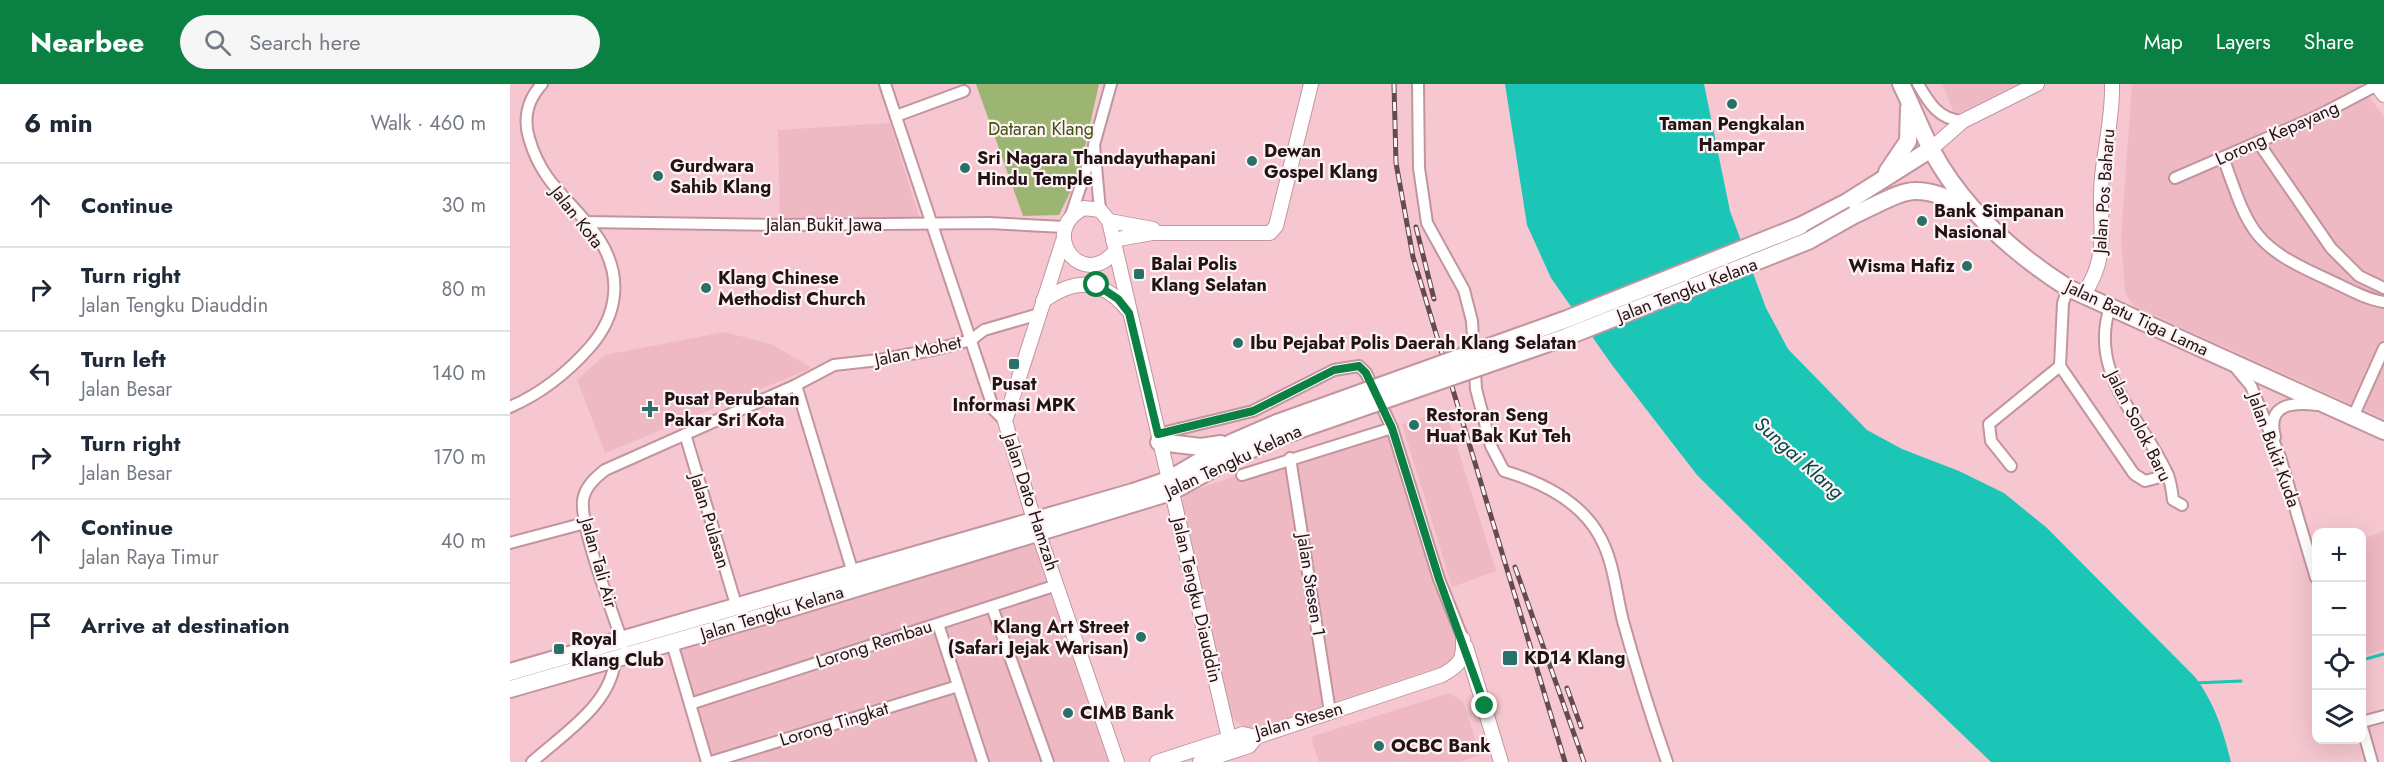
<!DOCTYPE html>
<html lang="en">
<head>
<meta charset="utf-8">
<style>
	:root { --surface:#fff; --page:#f6f6f7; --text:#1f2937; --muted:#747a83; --line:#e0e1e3; --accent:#0b8043 }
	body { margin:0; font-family:Jost,sans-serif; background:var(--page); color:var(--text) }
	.controls { position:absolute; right:18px; bottom:18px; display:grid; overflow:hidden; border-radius:12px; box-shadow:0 6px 24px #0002 }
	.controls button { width:54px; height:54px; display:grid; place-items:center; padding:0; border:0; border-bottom:2px solid var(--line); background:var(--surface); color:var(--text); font:30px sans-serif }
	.stop { position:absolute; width:18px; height:18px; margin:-14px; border:4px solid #0b8043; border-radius:50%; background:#fff }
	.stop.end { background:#0b8043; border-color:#fff; box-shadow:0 2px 6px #0008 }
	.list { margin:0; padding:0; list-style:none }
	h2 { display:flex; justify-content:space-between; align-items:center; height:78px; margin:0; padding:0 24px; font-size:26px }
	h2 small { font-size:20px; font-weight:400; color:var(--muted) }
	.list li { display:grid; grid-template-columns:39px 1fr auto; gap:18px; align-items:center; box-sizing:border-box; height:84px; padding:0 24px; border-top:2px solid var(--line) }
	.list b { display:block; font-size:22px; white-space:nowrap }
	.list p { margin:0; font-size:20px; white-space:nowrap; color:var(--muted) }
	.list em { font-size:20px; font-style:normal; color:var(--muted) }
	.icon { flex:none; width:33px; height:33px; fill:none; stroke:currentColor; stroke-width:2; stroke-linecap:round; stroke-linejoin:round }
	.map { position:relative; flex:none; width:1874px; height:678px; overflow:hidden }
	header { display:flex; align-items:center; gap:36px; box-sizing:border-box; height:84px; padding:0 30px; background:var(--accent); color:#fff }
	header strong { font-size:28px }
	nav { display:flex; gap:33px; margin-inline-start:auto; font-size:21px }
	.search { width:420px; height:54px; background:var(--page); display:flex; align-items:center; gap:15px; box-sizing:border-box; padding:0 21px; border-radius:33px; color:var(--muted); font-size:22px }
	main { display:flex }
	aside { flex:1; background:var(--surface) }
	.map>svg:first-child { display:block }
	.built { fill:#efb9c3 }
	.green { fill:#9cb572 }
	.water { fill:#1cc6b7 }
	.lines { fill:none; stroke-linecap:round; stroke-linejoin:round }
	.stream { stroke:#1cc6b7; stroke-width:3 }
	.minor-casing { stroke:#c2959e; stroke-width:14 }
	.major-casing { stroke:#c2959e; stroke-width:16 }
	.highway-casing { stroke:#c2959e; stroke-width:20 }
	.minor { stroke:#fff; stroke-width:10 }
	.major { stroke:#fff; stroke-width:14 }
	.highway { stroke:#fff; stroke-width:16 }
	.rail-casing { stroke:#654b50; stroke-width:5 }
	.rail { stroke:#fdf3f5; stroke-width:3; stroke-dasharray:9; stroke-linecap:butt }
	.highway-bridge-casing { stroke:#c2959e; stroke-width:20; stroke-linecap:butt }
	.highway-bridge { stroke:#fff; stroke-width:16 }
	.route { stroke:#0b8043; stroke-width:8 }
	.poi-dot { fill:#287068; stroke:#fdf3f5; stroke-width:2 }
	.labels { text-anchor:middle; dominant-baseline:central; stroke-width:4.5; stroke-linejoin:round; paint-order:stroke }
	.poi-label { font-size:18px; font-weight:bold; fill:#231316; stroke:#fdf3f5; text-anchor:start }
	.park-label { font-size:18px; fill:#3e520d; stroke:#fdf3f5 }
	.street-label { font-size:18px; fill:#231316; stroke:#fdf3f5 }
	.water-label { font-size:20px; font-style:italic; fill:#004741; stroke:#fdf3f5 }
</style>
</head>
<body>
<header>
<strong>Nearbee</strong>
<div class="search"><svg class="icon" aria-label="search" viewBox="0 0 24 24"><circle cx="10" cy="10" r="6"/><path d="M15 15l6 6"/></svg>Search here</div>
<nav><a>Map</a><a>Layers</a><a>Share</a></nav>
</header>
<main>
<aside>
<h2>6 min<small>Walk · 460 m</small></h2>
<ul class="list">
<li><svg class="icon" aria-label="ahead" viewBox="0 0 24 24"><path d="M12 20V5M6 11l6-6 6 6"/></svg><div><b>Continue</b></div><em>30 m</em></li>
<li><svg class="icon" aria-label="right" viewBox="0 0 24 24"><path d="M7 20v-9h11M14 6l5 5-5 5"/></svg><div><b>Turn right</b><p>Jalan Tengku Diauddin</p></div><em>80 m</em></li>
<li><svg class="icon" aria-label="left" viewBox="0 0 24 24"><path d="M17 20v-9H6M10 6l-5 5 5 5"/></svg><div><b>Turn left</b><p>Jalan Besar</p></div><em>140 m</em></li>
<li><svg class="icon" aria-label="right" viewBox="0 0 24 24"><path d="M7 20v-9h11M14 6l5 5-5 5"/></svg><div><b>Turn right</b><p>Jalan Besar</p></div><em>170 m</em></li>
<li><svg class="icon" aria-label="ahead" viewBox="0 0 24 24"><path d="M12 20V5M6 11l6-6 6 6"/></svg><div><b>Continue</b><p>Jalan Raya Timur</p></div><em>40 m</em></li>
<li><svg class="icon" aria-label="arrive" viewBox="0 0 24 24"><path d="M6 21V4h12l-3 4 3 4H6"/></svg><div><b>Arrive at destination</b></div></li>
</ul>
</aside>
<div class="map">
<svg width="1874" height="678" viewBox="0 0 1874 678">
	<rect width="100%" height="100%" fill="#f6c7d0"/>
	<g class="built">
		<path d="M1432 0H1518L1445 31Z"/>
		<path d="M1622 0H1850L1874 33V335L1624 222 1615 209 1611 153Z"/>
		<path d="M380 39 410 136H270L268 46Z"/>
		<path d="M214 248 261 260 302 284 95 369 67 296 95 271Z"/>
		<path d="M936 327 986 487 942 503 892 340Z"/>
		<path d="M875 339 950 572 947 577 744 645 734 643 721 633 671 418 677 409Z"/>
		<path d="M1874 447V565L1852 572V455Z"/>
		<path d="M524 455 600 678H200L167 563Z"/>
		<path d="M939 609 953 617 970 671 950 678H809L801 653Z"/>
	</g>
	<path class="green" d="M466 0H589L569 90 549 131 513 132Z"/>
	<path class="water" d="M995 0H1194L1220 127 1256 224 1278 265 1357 346 1392 365 1449 387 1494 409 1537 444 1685 593C1705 620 1713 646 1721 678H1481L1337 540 1187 391 1102 281 1041 194 1017 141Z"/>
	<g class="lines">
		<g class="stream">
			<path d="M1852 576 1874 570"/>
			<path d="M1685 599 1731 597"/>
		</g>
		<g class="minor-casing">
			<g id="minor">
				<path d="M375 0 484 326 495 337"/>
				<path d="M908 0 909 84 917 139 954 206 962 237 966 305 981 362 994 387C1031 398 1071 417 1090 453 1104 478 1106 510 1113 537 1126 584 1141 632 1157 678"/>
				<path d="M1408 0C1419 19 1429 36 1453 37"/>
				<path d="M386 32 454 7"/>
				<path d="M1748 58 1821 164 1849 192 1874 204"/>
				<path d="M1713 73C1740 150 1743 162 1819 196 1836 204 1855 215 1874 218"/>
				<path d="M1665 94 1808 32 1867 1"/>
				<path d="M590 126 584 61 601 0"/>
				<path d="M560 134 583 65"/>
				<path d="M74 138 270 141 478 139 554 143"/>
				<path d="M1558 204 1553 219 1550 282 1624 390 1635 397 1658 391"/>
				<path d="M1600 223C1578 290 1631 333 1657 389 1661 397 1662 407 1663 416L1672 421"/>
				<path d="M1726 284 1741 302 1770 373 1806 494"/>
				<path d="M286 301 343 489"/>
				<path d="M0 323C30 310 58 288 80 263 108 231 113 192 89 155 63 116 33 103 19 54 13 34 18 15 32 0"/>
				<path d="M1843 333 1874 264"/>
				<path d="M175 350 227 524"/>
				<path d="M648 350 743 327 824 286 849 282 856 289 882 344 929 495 953 555"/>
				<path d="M1765 353C1756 320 1782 318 1807 321"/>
				<path d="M780 374 820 628"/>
				<path d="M1501 382 1481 357 1479 340 1550 282"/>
				<path d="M732 391 882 344"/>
				<path d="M0 459 75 439"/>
				<path d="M482 523 538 678"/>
				<path d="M428 540 473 678"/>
				<path d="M162 559 197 678"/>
				<path d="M113 560C103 529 70 444 73 416 75 403 85 394 95 386L286 301 324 281 369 276 427 265 461 256 474 246 529 230"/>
				<path d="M180 620 547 501"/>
				<path d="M1852 638 1874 632"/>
				<path d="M1852 643 1862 678"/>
				<path d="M22 678C53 650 102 620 105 575"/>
				<path d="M201 678 448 602"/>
			</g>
		</g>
		<g class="major-casing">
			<g id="major">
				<path d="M1866 0 1874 11"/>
				<path d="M1421 65 1453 37 1527 0"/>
				<path d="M599 137 643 145"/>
				<path d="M603 156 642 149H760L766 142 801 0"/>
				<path d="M553 157 495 337 524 436 607 678"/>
				<path d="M605 168C601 172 595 177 590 179 561 191 534 144 574 124L590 126 599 137 719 654"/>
				<path d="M1573 211C1602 170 1587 139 1592 93 1595 63 1603 31 1602 0"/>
				<path d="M533 217C565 194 591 194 617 225"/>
				<path d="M956 563 991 678"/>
				<path d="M647 678 733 650 746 653 932 591C950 581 954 576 953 555"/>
				<path d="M690 678 739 662 746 653"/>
			</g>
		</g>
		<g class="highway-casing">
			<g id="highway">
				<path d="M1391 0C1402 22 1411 46 1422 67 1454 126 1503 169 1558 204L1874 347"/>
				<path d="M1377 88 1398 57 1399 24"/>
				<path d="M1344 131C1400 105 1400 97 1459 123"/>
				<path d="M1290 142 1337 118 1421 65"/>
				<path d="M649 358 691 363 711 360"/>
				<path d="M0 588 623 408 658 396 723 358 767 339"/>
				<path d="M0 605 278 525 661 408 722 374 771 352"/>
			</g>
		</g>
		<use href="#minor" class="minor"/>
		<use href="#major" class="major"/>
		<use href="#highway" class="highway"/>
		<g class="rail-casing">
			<g id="rail">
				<path d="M884 0 886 79 903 173 1055 678"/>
				<path d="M906 143 924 215"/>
				<path d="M1005 483 1074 678"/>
				<path d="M1057 604 1071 643"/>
			</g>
		</g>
		<use href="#rail" class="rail"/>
		<g class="highway-bridge-casing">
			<g id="highway-bridge">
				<path d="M767 339 1057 235 1290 142"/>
				<path d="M771 352 1056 253 1298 157 1344 131"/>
			</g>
		</g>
		<use href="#highway-bridge" class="highway-bridge"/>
	</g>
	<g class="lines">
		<path class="route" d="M587 201 608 215 619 229 648 350 743 327 824 286 849 282 856 289 882 344 929 495 975 622"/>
	</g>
	<g class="poi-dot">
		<circle cx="1222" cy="20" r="6"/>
		<circle cx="742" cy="77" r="6"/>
		<circle cx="455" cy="84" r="6"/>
		<circle cx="148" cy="92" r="6"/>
		<circle cx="1412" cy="137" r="6"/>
		<circle cx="1457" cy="182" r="6"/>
		<rect x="623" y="184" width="12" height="12" rx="3"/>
		<circle cx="196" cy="204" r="6"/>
		<circle cx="728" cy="259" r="6"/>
		<rect x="498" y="274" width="12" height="12" rx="3"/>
		<path d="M137 316h6v6h6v6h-6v6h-6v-6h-6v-6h6z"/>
		<circle cx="904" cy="341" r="6"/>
		<circle cx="631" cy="553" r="6"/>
		<rect x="43" y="559" width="12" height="12" rx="3"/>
		<rect x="992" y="566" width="16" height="16" rx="3"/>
		<circle cx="558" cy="629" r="6"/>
		<circle cx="869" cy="662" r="6"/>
	</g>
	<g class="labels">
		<g class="poi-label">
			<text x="1222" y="40" text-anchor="middle">Taman Pengkalan<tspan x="1222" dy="21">Hampar</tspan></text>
			<text x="754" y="67">Dewan<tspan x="754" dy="21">Gospel Klang</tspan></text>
			<text x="467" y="74">Sri Nagara Thandayuthapani<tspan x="467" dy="21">Hindu Temple</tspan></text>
			<text x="160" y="82">Gurdwara<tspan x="160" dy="21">Sahib Klang</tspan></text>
			<text x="1424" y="127">Bank Simpanan<tspan x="1424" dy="21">Nasional</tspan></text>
			<text x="641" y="180">Balai Polis<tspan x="641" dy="21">Klang Selatan</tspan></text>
			<text x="1445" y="182" text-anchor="end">Wisma Hafiz</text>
			<text x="208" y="194">Klang Chinese<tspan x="208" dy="21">Methodist Church</tspan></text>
			<text x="740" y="259">Ibu Pejabat Polis Daerah Klang Selatan</text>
			<text x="504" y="300" text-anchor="middle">Pusat<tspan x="504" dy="21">Informasi MPK</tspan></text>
			<text x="154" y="315">Pusat Perubatan<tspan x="154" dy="21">Pakar Sri Kota</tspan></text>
			<text x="916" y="331">Restoran Seng<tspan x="916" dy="21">Huat Bak Kut Teh</tspan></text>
			<text x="619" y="543" text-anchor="end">Klang Art Street<tspan x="619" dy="21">(Safari Jejak Warisan)</tspan></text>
			<text x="61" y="555">Royal<tspan x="61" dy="21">Klang Club</tspan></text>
			<text x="1014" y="574">KD14 Klang</text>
			<text x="570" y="629">CIMB Bank</text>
			<text x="881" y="662">OCBC Bank</text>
		</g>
		<g class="park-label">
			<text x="531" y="45">Dataran Klang</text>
		</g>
		<g class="street-label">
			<text transform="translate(1767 49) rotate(-24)">Lorong Kepayang</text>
			<text transform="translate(1594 107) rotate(-86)">Jalan Pos Baharu</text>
			<text transform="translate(67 133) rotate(52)">Jalan Kota</text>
			<text x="314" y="141">Jalan Bukit Jawa</text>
			<text transform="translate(1177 206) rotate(-21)">Jalan Tengku Kelana</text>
			<text transform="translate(1627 234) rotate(25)">Jalan Batu Tiga Lama</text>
			<text transform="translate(408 267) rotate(-12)">Jalan Mohet</text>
			<text transform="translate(1629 342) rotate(63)">Jalan Solok Baru</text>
			<text transform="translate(1764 366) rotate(70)">Jalan Bukit Kuda</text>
			<text transform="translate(723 377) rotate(-25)">Jalan Tengku Kelana</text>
			<text transform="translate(521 418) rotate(72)">Jalan Dato Hamzah</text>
			<text transform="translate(200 437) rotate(73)">Jalan Pulasan</text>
			<text transform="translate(89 479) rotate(74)">Jalan Tali Air</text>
			<text transform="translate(801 501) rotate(81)">Jalan Stesen 1</text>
			<text transform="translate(687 516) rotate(77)">Jalan Tengku Diauddin</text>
			<text transform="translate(262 529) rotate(-17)">Jalan Tengku Kelana</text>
			<text transform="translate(364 560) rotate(-18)">Lorong Rembau</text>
			<text transform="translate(789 636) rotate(-16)">Jalan Stesen</text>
			<text transform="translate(324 640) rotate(-17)">Lorong Tingkat</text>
		</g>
		<g class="water-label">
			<text transform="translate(1289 374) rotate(42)">Sungai Klang</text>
		</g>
	</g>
</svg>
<div class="controls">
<button>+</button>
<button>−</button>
<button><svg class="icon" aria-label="locate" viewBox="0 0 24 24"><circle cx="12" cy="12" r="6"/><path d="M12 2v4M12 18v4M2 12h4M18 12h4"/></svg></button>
<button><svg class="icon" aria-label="layers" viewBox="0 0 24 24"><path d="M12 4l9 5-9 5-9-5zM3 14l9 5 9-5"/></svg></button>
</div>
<div class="stop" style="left:587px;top:201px"></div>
<div class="stop end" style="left:975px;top:622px"></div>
</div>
</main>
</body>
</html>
